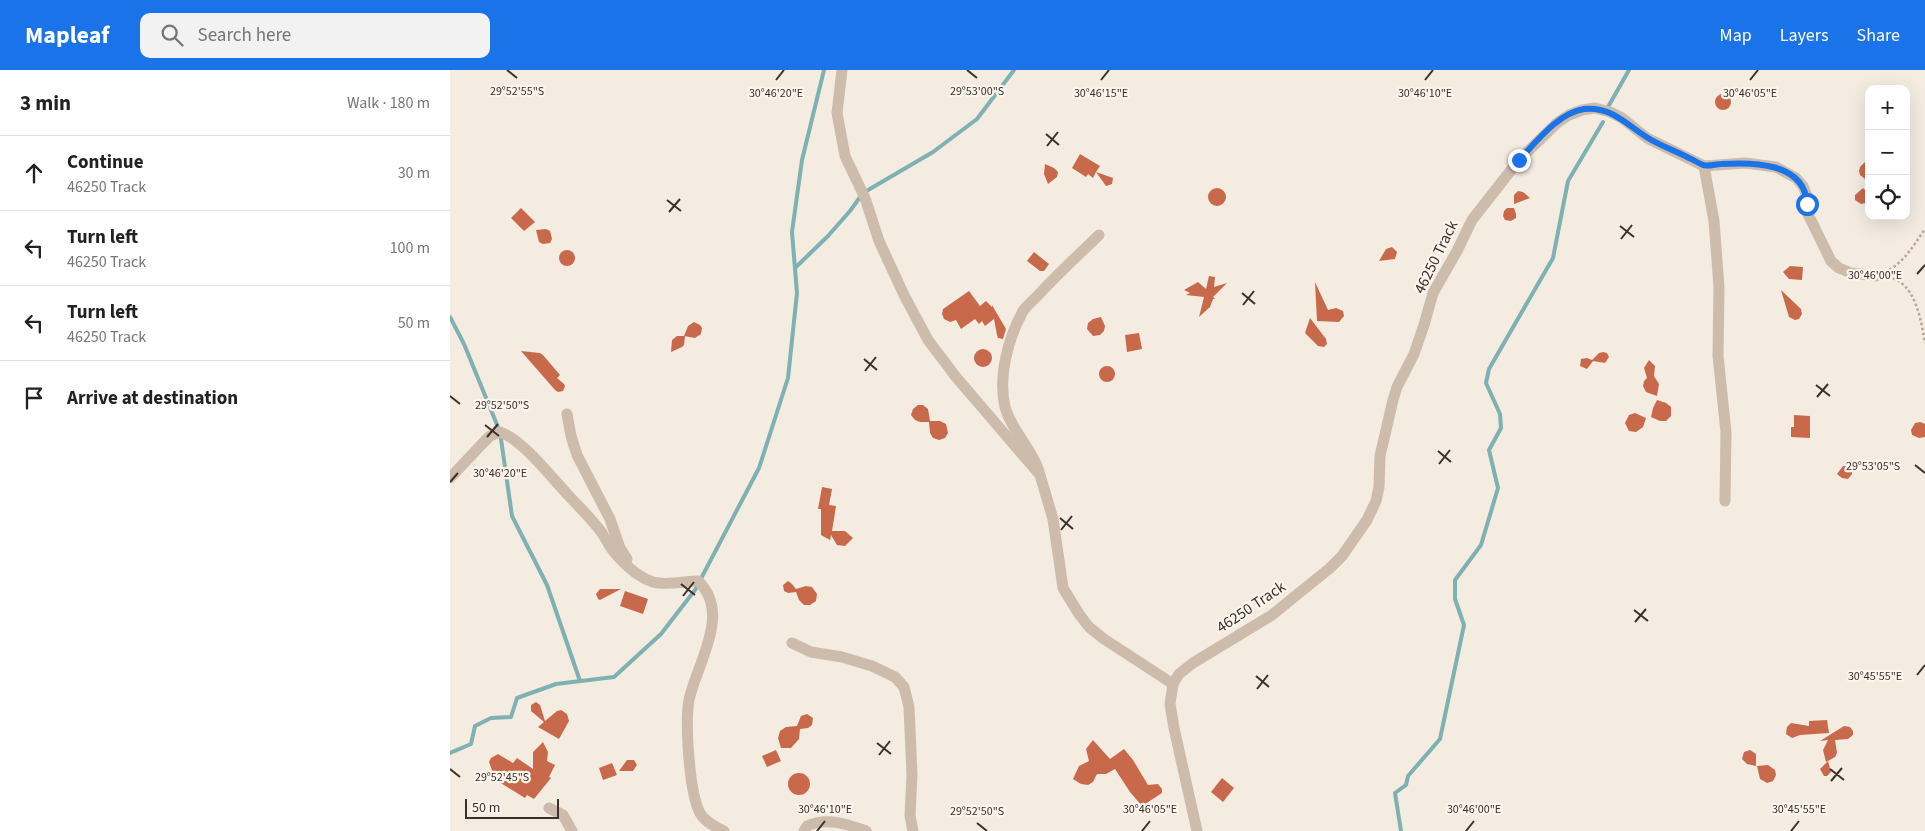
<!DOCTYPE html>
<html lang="en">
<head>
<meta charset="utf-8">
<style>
	:root { --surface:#fff; --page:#f2f2f2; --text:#222; --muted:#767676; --line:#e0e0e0; --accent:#1a73e8 }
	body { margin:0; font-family:"Source Sans 3",sans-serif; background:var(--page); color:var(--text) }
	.controls { position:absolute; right:15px; top:15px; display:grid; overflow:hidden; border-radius:10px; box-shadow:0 5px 20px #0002 }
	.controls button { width:45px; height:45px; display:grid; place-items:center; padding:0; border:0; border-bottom:1px solid var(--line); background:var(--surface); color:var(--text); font:25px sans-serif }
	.scale { position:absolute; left:15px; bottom:12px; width:94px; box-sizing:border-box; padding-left:5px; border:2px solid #3b302b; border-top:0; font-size:14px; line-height:18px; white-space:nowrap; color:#3b302b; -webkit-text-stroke:4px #fbf5ee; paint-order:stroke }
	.stop { position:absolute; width:15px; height:15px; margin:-11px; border:4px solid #1a73e8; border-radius:50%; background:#fff }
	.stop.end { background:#1a73e8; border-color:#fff; box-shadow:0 1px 5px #0008 }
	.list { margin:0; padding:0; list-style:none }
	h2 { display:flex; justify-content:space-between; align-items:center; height:65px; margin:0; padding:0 20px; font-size:21px }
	h2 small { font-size:16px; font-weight:400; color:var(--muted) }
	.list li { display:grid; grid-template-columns:32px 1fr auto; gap:15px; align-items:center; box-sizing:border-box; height:75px; padding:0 20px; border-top:1px solid var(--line) }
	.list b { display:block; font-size:19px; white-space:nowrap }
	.list p { margin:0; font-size:16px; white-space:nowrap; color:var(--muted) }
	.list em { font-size:16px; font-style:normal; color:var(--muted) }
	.icon { flex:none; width:28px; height:28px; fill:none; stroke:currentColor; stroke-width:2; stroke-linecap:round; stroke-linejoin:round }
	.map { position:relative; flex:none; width:1475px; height:761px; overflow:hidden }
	header { display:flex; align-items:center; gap:30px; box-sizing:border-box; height:70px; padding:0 25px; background:var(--accent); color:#fff }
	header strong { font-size:24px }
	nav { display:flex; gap:28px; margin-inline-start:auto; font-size:18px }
	.search { width:350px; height:45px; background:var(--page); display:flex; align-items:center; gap:12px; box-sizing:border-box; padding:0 18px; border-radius:10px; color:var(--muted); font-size:19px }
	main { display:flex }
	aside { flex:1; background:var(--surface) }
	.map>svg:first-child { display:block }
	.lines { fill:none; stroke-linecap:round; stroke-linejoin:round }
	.stream { stroke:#7fb0b2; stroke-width:4 }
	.building { fill:#c8694b }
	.path { stroke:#b9a596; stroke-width:2.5; stroke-dasharray:2.5 2.5; stroke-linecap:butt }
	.street { stroke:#cdbbac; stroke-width:11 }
	.route { stroke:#1a73e8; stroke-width:6 }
	.ticks { fill:none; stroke:#3b302b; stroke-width:2 }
	.labels { text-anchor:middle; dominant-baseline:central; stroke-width:4.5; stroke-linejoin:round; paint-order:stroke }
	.street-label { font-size:16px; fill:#3b302b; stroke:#fbf5ee }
	.ticks-label { font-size:12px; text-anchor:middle; fill:#3b302b; stroke:#fbf5ee; stroke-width:4.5; stroke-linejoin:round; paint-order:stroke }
</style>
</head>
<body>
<header>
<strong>Mapleaf</strong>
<div class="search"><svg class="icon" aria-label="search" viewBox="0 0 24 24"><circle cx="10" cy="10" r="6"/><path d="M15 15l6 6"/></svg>Search here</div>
<nav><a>Map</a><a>Layers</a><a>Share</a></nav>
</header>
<main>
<aside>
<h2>3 min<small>Walk · 180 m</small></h2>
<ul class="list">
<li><svg class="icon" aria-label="ahead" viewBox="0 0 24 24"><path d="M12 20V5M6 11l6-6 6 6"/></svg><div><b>Continue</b><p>46250 Track</p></div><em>30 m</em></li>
<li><svg class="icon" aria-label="left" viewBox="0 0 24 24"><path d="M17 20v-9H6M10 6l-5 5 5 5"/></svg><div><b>Turn left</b><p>46250 Track</p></div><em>100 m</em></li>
<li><svg class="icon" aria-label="left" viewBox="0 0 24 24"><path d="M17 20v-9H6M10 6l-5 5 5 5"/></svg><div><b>Turn left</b><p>46250 Track</p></div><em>50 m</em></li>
<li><svg class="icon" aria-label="arrive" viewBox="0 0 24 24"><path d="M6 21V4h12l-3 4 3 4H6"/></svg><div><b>Arrive at destination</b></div></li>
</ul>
</aside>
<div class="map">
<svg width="1475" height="761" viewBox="0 0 1475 761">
	<rect width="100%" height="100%" fill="#f4ebe1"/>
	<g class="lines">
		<g class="stream">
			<path d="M1158 37 1179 0"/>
			<path d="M345 198 378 166 400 141 413 123 483 82 527 49 564 0"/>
			<path d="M0 247 14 274 50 362 62 446 97 515 130 611"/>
			<path d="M0 683 21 674 25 656 41 648 61 647 67 628 106 614 164 607 211 564 245 520 309 398 338 308 347 223 342 162 352 90 374 0"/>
			<path d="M951 761 945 723 956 715 958 706 990 669 1014 555 1005 529V510L1031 475 1048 418 1039 380 1051 358 1050 344 1036 313 1039 299 1103 188 1118 111 1153 52"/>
		</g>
	</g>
	<g class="building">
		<circle cx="1273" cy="32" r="8"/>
		<path d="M630 84 650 96 646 102 663 108 662 114 656 116 646 102 643 108 638 104 636 107 622 98Z"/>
		<path d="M1419 88V112L1410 105 1409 101 1410 97Z"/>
		<path d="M595 94 604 98 608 102 607 107 598 114 594 104Z"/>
		<path d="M1413 118 1419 124V129L1416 133 1411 134 1405 130V125Z"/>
		<circle cx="767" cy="127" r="9"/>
		<path d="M1068 121 1073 122 1080 128 1064 134V125Z"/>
		<path d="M71 138 85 152 74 161 61 148Z"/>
		<path d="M1057 138H1064L1066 144V148L1061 151 1055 150 1053 146 1054 141Z"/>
		<path d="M96 159 100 161 102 169 100 173 93 174 89 172 86 160Z"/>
		<path d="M942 177 947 182 945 189 929 191 936 179Z"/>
		<circle cx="117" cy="188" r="8"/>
		<path d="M584 182 599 194 594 201H590L577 191Z"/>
		<path d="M1340 196 1353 197 1352 210 1339 209 1333 202Z"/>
		<path d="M759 206 765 207 764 217 777 213 763 227 765 229H763L760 237 749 247 754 227 736 225 740 223 734 220 748 212 756 219Z"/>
		<path d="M865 212 878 240 886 238 893 241 894 246 889 252 867 251Z"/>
		<path d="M1331 220 1351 239 1352 244 1349 249 1345 250 1339 247Z"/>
		<path d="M519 221 530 236 536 231 542 237V235L556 259 553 269 548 268 547 265 544 249 535 256 532 251 529 254 525 249 511 259 506 250 500 252 494 249 492 244 493 239Z"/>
		<path d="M651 247 655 256 654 261 650 265 643 266 637 259 638 253 643 249Z"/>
		<path d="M860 248 876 269 877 274 874 277 868 276 855 263Z"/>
		<path d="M244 252 250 255 252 258 251 264 245 268 234 266 238 256Z"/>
		<path d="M689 263 692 279 677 282 675 265Z"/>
		<path d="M227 266H235L234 275 232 277 221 282 222 270Z"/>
		<circle cx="533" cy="288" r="9"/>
		<path d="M71 281 90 283 93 285 110 305 107 308 114 314 115 316 113 321 108 322 105 320Z"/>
		<path d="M1153 282 1157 283 1159 287 1155 293 1143 291 1137 299 1130 296 1131 289 1137 288 1142 290 1149 283Z"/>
		<path d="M1199 290 1205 296 1204 306 1209 314 1207 326 1196 322 1193 316 1194 311 1197 308 1194 298Z"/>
		<circle cx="657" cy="304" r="8"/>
		<path d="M1207 330 1216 333 1221 337V346L1216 351H1210L1201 347 1203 338Z"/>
		<path d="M468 335H473L478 339 480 351H490L496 354 498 363 495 368 489 370 483 368 480 363 479 352H470L465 350 461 345 463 339Z"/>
		<path d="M1185 343 1196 348 1193 357 1186 362 1179 361 1175 353 1179 345Z"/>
		<path d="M1344 345 1360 346V368L1341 367V357H1344Z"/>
		<path d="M1470 352 1475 354V367L1469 368 1462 365 1461 360 1465 353Z"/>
		<path d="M1393 396 1400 397 1402 400V404L1398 409 1392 408 1387 404Z"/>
		<path d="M372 417 382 419 379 435 386 436 382 461H395L403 468 395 476 387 475 381 465 380 470 371 465V439H368Z"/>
		<path d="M338 511 342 514 346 519 356 516 362 517 367 524 366 531 360 535H354L349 530 346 522 338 523 334 521 333 515Z"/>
		<path d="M150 519H171L150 530 148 529 146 524Z"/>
		<path d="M175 521 198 529 193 544 170 536Z"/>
		<path d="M86 632 90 635 95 651 107 641 111 640 117 644 119 651 109 669 88 657 94 652 81 641V635Z"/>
		<path d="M357 644 363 648 362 655 358 658 350 659 349 669 341 678H331L328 668 330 661 336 657 347 656 351 646Z"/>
		<path d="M1377 650 1379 663 1350 665 1342 668 1336 664 1337 657 1341 653 1359 656V651Z"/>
		<path d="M1394 656 1400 657 1403 661V665L1398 669 1385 670 1387 683 1385 687 1378 691 1381 702 1377 706H1374L1370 699 1378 691 1376 692 1373 680 1378 670 1370 671Z"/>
		<path d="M643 670 660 689 674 679 683 690 698 715 708 714 712 719V723L692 736 680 722 665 699 656 704H647L643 712 638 715 631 714 623 709 629 696 639 691 636 679Z"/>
		<path d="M93 672 98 682 97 691 105 695 99 707 101 708 84 729 77 725 75 728 41 707 43 703 39 692 41 688 48 684 63 693 67 688 83 699V682Z"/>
		<path d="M326 680 331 691 317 697 312 686Z"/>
		<path d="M1300 680 1306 684V696L1297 694 1292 689 1294 682Z"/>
		<path d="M177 690H184L187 695 183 701H169Z"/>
		<path d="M162 693 167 705 153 710 149 698Z"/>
		<path d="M1318 695 1325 700 1326 705 1323 711 1317 713 1310 709 1307 696Z"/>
		<circle cx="349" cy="714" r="11"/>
		<path d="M772 708 784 718 773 732 761 722Z"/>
	</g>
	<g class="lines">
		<g class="path">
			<path d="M1435 202C1454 193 1463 176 1475 159"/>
			<path d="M1438 207C1466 212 1471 251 1475 273"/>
		</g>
		<g class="street">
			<path d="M392 0 387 43 395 86 415 128 429 171 454 225 478 270 506 307 590 405 603 449 613 518 629 544 639 557 654 569 723 614"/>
			<path d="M1254 96 1264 151 1269 217 1268 286 1276 362 1275 431"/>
			<path d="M117 344 121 366 127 385 160 449 170 478 177 489"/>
			<path d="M589 401C581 377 561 360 555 337 548 307 558 268 573 241 578 234 586 228 591 222 610 202 629 184 649 165"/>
			<path d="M0 408 32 374 40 366 50 362C73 370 101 407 119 426 130 438 142 449 152 463 156 469 159 476 164 482 174 494 188 507 203 512 217 516 234 511 248 511 282 543 247 593 239 630 235 653 239 722 250 743 255 752 265 757 274 761"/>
			<path d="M342 573 361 582 392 587 422 596 445 607 454 617 459 637 462 704 460 746 463 761"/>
			<path d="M99 738 113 745 122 761"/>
			<path d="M354 761 357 756C377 747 396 754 416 761"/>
			<path d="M747 761 724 658 720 634 723 614 729 604 743 593 822 545 880 498 892 486 917 450 926 431 929 417 930 386 943 330 947 317 964 284 974 255 983 223 1007 181 1022 150 1069 90 1107 53 1119 45 1132 40 1145 38 1160 42 1172 48 1197 68 1254 96 1295 93 1326 97 1346 108 1353 116 1357 126V142L1381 191 1389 198 1401 203 1426 206"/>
		</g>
	</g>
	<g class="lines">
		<path class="route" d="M1069 90C1086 72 1108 43 1134 39 1161 36 1177 55 1198 68 1211 76 1226 81 1239 88 1244 90 1248 93 1253 95 1258 97 1266 94 1271 94 1302 92 1355 92 1357 134"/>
	</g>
	<path class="ticks" d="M57 0 67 8M517 0 527 8M326 10 334 0M651 10 659 0M975 10 983 0M1300 10 1308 0M596 64 609 75M597 76 608 62M217 130 231 141M219 142 230 129M1170 156 1184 167M1171 169 1182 155M1467 204 1475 195M792 223 805 234M793 235 804 221M414 289 427 300M415 301 426 287M1366 315 1380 326M0 326 10 334M1367 327 1378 314M35 355 49 366M37 367 48 354M988 381 1001 392M989 394 1000 380M1465 395 1475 403M0 412 8 403M610 448 623 459M611 460 622 446M231 514 245 525M233 526 244 512M1184 540 1198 551M1185 552 1196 539M1467 605 1475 595M806 606 819 617M807 619 818 605M427 673 441 684M429 685 440 671M0 699 10 707M1380 699 1394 710M1381 711 1392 698M527 753 537 761M367 761 375 751M692 761 700 751M1016 761 1024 751M1341 761 1349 751"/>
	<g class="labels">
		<g class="street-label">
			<text transform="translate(986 187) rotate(-64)">46250 Track</text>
			<text transform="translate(801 537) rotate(-34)">46250 Track</text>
		</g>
	</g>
	<g class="ticks-label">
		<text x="67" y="25">29°52'55"S</text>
		<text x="527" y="25">29°53'00"S</text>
		<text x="326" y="27">30°46'20"E</text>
		<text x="651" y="27">30°46'15"E</text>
		<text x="975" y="27">30°46'10"E</text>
		<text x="1300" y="27">30°46'05"E</text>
		<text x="1425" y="209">30°46'00"E</text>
		<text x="52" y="339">29°52'50"S</text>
		<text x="1423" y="400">29°53'05"S</text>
		<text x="50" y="407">30°46'20"E</text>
		<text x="1425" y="610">30°45'55"E</text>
		<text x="52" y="711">29°52'45"S</text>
		<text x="375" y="743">30°46'10"E</text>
		<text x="700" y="743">30°46'05"E</text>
		<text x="1024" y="743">30°46'00"E</text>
		<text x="1349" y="743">30°45'55"E</text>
		<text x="527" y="745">29°52'50"S</text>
	</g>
</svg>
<div class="controls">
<button>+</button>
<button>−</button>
<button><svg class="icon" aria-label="locate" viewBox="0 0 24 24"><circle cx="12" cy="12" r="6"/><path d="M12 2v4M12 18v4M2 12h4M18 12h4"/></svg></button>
</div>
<div class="scale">50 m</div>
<div class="stop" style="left:1357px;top:134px"></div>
<div class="stop end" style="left:1069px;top:90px"></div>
</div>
</main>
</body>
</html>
